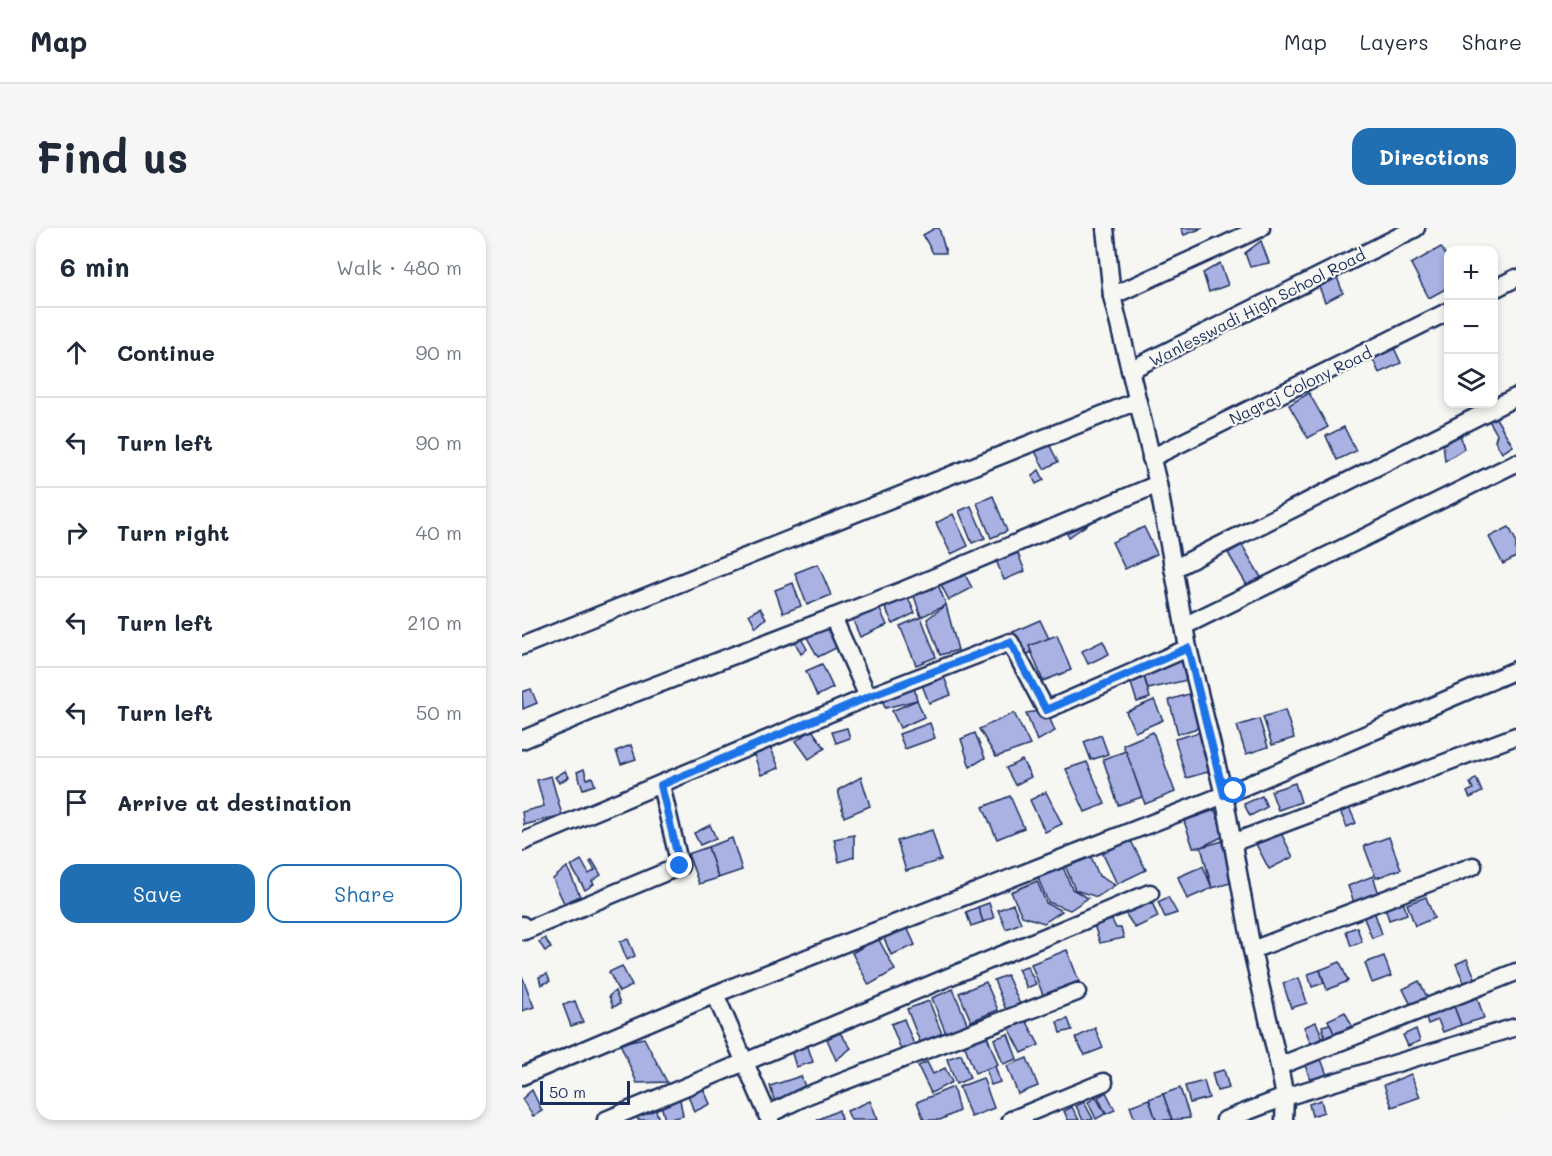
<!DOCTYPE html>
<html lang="en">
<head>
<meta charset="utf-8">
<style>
	:root { --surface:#fff; --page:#f6f6f7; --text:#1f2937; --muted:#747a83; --line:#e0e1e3; --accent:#1f6fb2 }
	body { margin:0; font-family:Mali,sans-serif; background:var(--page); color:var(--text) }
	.controls { position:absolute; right:18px; top:18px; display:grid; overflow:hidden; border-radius:12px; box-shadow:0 3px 9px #0003 }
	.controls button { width:54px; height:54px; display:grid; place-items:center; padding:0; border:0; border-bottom:2px solid var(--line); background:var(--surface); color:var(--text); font:30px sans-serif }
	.scale { position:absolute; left:18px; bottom:15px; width:90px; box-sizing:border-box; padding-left:6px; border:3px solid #1b2f5e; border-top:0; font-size:16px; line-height:21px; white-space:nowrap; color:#1b2f5e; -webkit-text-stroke:4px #f6f6f2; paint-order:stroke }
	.stop { position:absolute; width:18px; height:18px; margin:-14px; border:4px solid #1a73e8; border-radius:50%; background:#fff }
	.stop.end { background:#1a73e8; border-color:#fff; box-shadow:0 2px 6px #0008 }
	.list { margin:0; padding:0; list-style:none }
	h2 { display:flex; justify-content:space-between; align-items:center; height:78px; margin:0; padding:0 24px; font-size:26px }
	h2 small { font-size:20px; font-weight:400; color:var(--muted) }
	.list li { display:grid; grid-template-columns:39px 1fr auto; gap:18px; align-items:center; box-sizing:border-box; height:90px; padding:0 24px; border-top:2px solid var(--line) }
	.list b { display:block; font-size:22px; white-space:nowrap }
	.list em { font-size:20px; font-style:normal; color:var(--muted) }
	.actions { display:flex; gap:12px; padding:18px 24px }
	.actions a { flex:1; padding:14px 0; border:2px solid var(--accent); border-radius:18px; text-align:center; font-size:21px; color:var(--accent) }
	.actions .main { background:var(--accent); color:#fff }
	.icon { flex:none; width:33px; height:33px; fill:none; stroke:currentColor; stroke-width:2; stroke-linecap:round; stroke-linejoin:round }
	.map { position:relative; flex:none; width:994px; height:892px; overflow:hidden; border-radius:18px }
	header { display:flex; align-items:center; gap:36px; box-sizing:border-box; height:84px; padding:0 30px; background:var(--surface); border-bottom:2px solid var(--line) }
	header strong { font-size:28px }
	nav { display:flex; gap:33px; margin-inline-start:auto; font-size:21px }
	.intro { display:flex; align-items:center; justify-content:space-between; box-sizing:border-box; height:144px; padding:0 36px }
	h1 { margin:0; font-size:42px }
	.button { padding:15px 27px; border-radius:18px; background:var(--accent); color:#fff; font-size:21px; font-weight:700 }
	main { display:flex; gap:36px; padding:0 36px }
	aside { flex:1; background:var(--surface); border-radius:18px; box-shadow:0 3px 9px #0003 }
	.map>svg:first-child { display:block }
	.building { fill:#a9b2e3; stroke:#1b2f5e; stroke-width:1.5 }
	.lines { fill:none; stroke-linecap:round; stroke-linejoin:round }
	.minor-casing { stroke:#1b2f5e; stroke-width:21 }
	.minor { stroke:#f6f6f2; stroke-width:16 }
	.route { stroke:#1a73e8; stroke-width:8 }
	.labels { text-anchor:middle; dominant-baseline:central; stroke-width:4.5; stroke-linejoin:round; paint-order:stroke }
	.street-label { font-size:16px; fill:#1b2f5e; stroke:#f6f6f2 }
</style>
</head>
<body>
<header>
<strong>Map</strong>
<nav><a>Map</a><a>Layers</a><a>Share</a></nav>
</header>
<div class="intro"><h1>Find us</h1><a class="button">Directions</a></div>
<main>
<aside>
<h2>6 min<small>Walk · 480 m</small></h2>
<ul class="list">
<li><svg class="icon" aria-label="ahead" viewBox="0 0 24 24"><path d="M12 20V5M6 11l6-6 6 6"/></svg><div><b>Continue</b></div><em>90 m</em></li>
<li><svg class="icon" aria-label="left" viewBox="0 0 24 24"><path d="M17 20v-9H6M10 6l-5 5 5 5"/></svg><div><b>Turn left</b></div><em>90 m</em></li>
<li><svg class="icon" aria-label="right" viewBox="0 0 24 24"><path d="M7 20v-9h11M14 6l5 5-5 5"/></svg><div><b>Turn right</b></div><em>40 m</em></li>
<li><svg class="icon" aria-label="left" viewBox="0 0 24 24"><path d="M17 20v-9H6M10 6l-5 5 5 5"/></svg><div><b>Turn left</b></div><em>210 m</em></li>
<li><svg class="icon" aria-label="left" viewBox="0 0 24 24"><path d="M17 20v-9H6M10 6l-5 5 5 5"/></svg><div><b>Turn left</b></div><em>50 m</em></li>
<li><svg class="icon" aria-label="arrive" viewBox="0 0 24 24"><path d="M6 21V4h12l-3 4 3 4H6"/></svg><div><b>Arrive at destination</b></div></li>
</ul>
<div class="actions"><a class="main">Save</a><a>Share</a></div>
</aside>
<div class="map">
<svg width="994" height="892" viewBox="0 0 994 892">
	<rect width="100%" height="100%" fill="#f6f6f2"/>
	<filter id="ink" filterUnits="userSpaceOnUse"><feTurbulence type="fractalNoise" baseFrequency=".0167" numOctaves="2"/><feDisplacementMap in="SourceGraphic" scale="12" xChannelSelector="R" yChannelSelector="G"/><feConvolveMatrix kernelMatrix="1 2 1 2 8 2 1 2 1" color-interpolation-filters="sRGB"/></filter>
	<g filter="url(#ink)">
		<g class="building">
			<path d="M413 0H417L424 25H411L401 7Z"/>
			<path d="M659 0H681L662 7Z"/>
			<path d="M739 13 747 35 728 39 723 25Z"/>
			<path d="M919 19 927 33V59L907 70 889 36Z"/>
			<path d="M698 35 706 57 687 64 681 45Z"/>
			<path d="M813 44 821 65 803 74 794 51Z"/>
			<path d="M872 120 879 135 857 145 851 131Z"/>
			<path d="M787 165 806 199 786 210 767 177Z"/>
			<path d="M972 187 991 218 980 225 973 213 975 206 966 191Z"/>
			<path d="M822 199 834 223 815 232 804 208Z"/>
			<path d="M938 205 942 221 923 233 921 215Z"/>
			<path d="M523 208 536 234 522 241 509 215Z"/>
			<path d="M517 242 522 252 514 256 510 248Z"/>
			<path d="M471 268 485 303 469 310 455 275Z"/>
			<path d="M449 278 463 310 450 315 437 283Z"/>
			<path d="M431 286 446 318 429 326 414 295Z"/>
			<path d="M563 291 566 296 547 309 541 299Z"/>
			<path d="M622 299 635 326 603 341 590 314Z"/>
			<path d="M987 299 994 313V329L981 336 967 309Z"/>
			<path d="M720 317 740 351 726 359 706 325Z"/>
			<path d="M494 321 503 343 482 352 473 330Z"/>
			<path d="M296 336 309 367 285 377 273 345Z"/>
			<path d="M439 339 450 360 427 372 416 351Z"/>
			<path d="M413 349 424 377 399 389 389 359Z"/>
			<path d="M271 355 279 378 261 385 253 362Z"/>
			<path d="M382 362 393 385 371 396 360 373Z"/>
			<path d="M353 371 365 397 338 409 327 383Z"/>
			<path d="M424 377 436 422 418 427 405 391Z"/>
			<path d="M238 380 244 390 234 399 227 386Z"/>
			<path d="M399 389 414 429 394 437 378 398Z"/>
			<path d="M518 392 529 415 502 428 491 404Z"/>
			<path d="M303 395 316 419 296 429 283 406Z"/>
			<path d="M277 407 285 421 279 426 271 410Z"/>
			<path d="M535 407 549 442 521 453 507 418Z"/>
			<path d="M581 413 587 426 566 436 560 423Z"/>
			<path d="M660 429 665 452 626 461 621 445Z"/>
			<path d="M300 436 311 460 295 468 284 443Z"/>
			<path d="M419 441 429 467 407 475 397 449Z"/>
			<path d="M621 445 628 470 615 474 607 449Z"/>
			<path d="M390 451 395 472 363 480 360 471Z"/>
			<path d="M9 461 15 475 1 481 0 464Z"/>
			<path d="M670 465 679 499 656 506 647 472Z"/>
			<path d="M395 472 402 489 378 500 370 483Z"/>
			<path d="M632 472 641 492 613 504 604 484Z"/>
			<path d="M524 482 533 503 515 513 504 485Z"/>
			<path d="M763 482 772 510 750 517 741 489Z"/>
			<path d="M492 485 508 517 474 529 457 501Z"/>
			<path d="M737 491 746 519 724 526 715 498Z"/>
			<path d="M408 495 413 510 383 521 377 506Z"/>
			<path d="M325 500 328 510 314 515 310 504Z"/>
			<path d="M290 502 303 520 287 531 274 513Z"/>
			<path d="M682 503 693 542 664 550 653 511Z"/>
			<path d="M631 504 653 564 623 576 601 517Z"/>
			<path d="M453 505 463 530 448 539 439 511Z"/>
			<path d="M579 507 586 526 569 532 562 514Z"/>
			<path d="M247 515 257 540 239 547 230 521Z"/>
			<path d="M109 517 114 531 99 536 94 523Z"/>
			<path d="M604 523 620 569 596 577 581 531Z"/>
			<path d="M500 532 509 549 493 557 484 540Z"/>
			<path d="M565 534 583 576 563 584 544 541Z"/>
			<path d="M62 541 65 551 70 549 73 557 61 561 55 544Z"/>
			<path d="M43 543 47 549 37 555 33 549Z"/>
			<path d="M29 548 40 587 2 597 0 584 22 578 15 552Z"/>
			<path d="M339 549 348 578 322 589 316 562Z"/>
			<path d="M954 550 960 564 948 570 945 564 951 561 948 555Z"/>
			<path d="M773 555 779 574 756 582 749 563Z"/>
			<path d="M524 564 540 596 523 604 508 572Z"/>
			<path d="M488 568 502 600 475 611 461 579Z"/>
			<path d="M740 568 745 579 728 588 722 576Z"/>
			<path d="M826 577 834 595 825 599 817 581Z"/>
			<path d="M693 582 702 608 679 619H671L662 593Z"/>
			<path d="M188 597 194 610 178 617 172 605Z"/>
			<path d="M410 602 419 632 384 643 375 613Z"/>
			<path d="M758 603 771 629 747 641 734 616Z"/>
			<path d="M332 607V629L317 634 312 611Z"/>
			<path d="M867 609 879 641 854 650 842 618Z"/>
			<path d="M210 610 220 642 196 650 186 619Z"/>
			<path d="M608 611 624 642 595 656 580 624Z"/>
			<path d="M701 613 712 654 690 660 679 619Z"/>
			<path d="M186 619 196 650 177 656 166 626Z"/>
			<path d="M568 626 577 648 593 657 575 669 553 662 543 637Z"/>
			<path d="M59 632 67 646 73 642 68 634 70 632 79 647 70 653 72 656 63 662 49 638Z"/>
			<path d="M681 638 690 660 665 671 656 649Z"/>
			<path d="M45 639 58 668 42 675 31 651Z"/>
			<path d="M541 639 550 661 566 670 548 682 526 674 516 650Z"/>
			<path d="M851 648 857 666 832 675 826 658Z"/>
			<path d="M515 653 524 675 540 683 522 695 500 688 489 664Z"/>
			<path d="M646 669 655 685 643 689 636 674Z"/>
			<path d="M904 669 912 690 893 698 885 676Z"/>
			<path d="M880 670 885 686 867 692 862 676Z"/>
			<path d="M629 672 636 689 613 700 603 685Z"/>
			<path d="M467 675 472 690 461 694 456 679Z"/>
			<path d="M491 676 499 695 484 701 476 682Z"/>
			<path d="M456 679 461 694 449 698 444 684Z"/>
			<path d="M851 680 860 706 850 710 840 685Z"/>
			<path d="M590 692 594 700H599L602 710 578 715 572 697Z"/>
			<path d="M385 699 393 717 369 727 362 710Z"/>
			<path d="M835 699 840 714 829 718 824 703Z"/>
			<path d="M23 710 29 720 23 723 17 714Z"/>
			<path d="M356 710 373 742 347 757 330 725Z"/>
			<path d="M106 711 113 728 105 732 98 714Z"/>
			<path d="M545 722 557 753 521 767 509 736Z"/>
			<path d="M862 728 869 748 850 755 843 735Z"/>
			<path d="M945 731 955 754 944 759 934 736Z"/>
			<path d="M818 734 826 753 805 762 798 742Z"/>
			<path d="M100 738 110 758 97 764 87 744Z"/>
			<path d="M505 738 514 756 505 760 496 741Z"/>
			<path d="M798 742 802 755 790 759 786 746Z"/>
			<path d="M25 746 28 753 19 757 17 749Z"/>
			<path d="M485 747 498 776 484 782 472 752Z"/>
			<path d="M0 748 12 779 0 783Z"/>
			<path d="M777 750 785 775 769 780 761 755Z"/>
			<path d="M897 753 906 771 890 779 881 761Z"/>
			<path d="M464 754 476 782 449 793 437 765Z"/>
			<path d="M431 761 447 800 425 808 410 770Z"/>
			<path d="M93 763 98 776 91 779 87 768Z"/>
			<path d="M954 766 962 790 939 797 931 776Z"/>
			<path d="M53 773 61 794 49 798 41 777Z"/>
			<path d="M407 773 422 811 400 819 385 781Z"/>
			<path d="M931 776 939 797 921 804 916 792 906 796 903 787Z"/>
			<path d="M823 784 830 798 812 806 806 792Z"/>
			<path d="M382 791 393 819 380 824 369 796Z"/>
			<path d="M546 791 550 802 538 805 535 794Z"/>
			<path d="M504 792 517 817 500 825 487 800Z"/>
			<path d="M794 794 803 815 791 820 782 799Z"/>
			<path d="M808 796 812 806 803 809 800 798Z"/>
			<path d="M573 800 581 820 563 827 553 810Z"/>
			<path d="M894 801 898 813 886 818 881 807Z"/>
			<path d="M318 805 329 820 314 832 305 811Z"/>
			<path d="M486 806 495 831 481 836 472 811Z"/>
			<path d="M465 808 476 837 453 845 442 816Z"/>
			<path d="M122 810 145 854 115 855 98 815Z"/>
			<path d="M285 816 291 834 274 839 269 822Z"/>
			<path d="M439 826 448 850 434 856 425 831Z"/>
			<path d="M505 830 516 858 496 866 485 838Z"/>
			<path d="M799 831 805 847 789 854 783 837Z"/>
			<path d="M405 834 411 846 423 840 430 854 409 865 396 838Z"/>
			<path d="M473 838 478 854 469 857 464 841Z"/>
			<path d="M702 842 707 860 695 863 690 845Z"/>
			<path d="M889 846 898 869 870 879 862 857Z"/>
			<path d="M279 848 286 867 254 878 248 858Z"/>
			<path d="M461 850 472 880 449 889 437 859Z"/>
			<path d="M178 853 188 876 172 884 163 858Z"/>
			<path d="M682 853 687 870 668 875 663 858Z"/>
			<path d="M431 859 437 883 418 892H402L395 874Z"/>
			<path d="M658 860 668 890 650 892 641 866Z"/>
			<path d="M156 861 161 888 143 892 137 869Z"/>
			<path d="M10 862 20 883 11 888 0 871Z"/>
			<path d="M584 864 593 882 584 886 576 869Z"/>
			<path d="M641 866 650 892H634L627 871Z"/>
			<path d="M574 869 583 886 574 891 566 874Z"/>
			<path d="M627 871 634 892H613L608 878Z"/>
			<path d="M799 872 802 884 790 888 787 876Z"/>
			<path d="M348 873 356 892H329L325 883Z"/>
			<path d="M562 874 571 891 569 892H561L554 878Z"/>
			<path d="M132 876 137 892H116L113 883Z"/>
			<path d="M550 879 557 892H546L542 883Z"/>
			<path d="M317 882 319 892H295Z"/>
		</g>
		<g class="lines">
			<g class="minor-casing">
				<g id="minor">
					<path d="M583 0 590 68 636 256 666 420 702 567 730 722 757 838 763 869 762 892"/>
					<path d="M972 61 994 50"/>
					<path d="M590 68 739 0"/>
					<path d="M608 142 894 0"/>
					<path d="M629 230 927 83"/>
					<path d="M651 341 994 169"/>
					<path d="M311 389 346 469"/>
					<path d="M662 398 994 235"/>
					<path d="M0 418 615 173"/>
					<path d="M0 512 100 470 382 362 636 256"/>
					<path d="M0 614 346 469 488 414 524 482 666 420"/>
					<path d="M710 615 994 508"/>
					<path d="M0 697 2 703 158 638 139 557"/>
					<path d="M730 722 951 638"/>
					<path d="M193 766 248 892"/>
					<path d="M757 838 994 744"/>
					<path d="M0 848 203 762 712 563 994 442"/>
					<path d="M245 887 286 867 555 764"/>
					<path d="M84 892 628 665"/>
					<path d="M489 892 582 854"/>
					<path d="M703 892 763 869 994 799"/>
				</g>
			</g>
			<use href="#minor" class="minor"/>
		</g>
	</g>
	<g class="lines" filter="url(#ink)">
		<path class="route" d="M158 638 139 557 346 469 488 414 524 482 666 420 702 567 712 563"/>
	</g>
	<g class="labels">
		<g class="street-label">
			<text transform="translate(735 79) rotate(-27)">Wanlesswadi High School Road</text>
			<text transform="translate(778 157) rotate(-26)">Nagraj Colony Road</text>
		</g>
	</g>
</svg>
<div class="controls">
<button>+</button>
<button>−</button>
<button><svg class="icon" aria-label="layers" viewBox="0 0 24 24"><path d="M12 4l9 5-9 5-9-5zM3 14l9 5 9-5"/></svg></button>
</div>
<div class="scale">50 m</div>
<div class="stop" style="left:712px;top:563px"></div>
<div class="stop end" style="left:158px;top:638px"></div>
</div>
</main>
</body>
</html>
